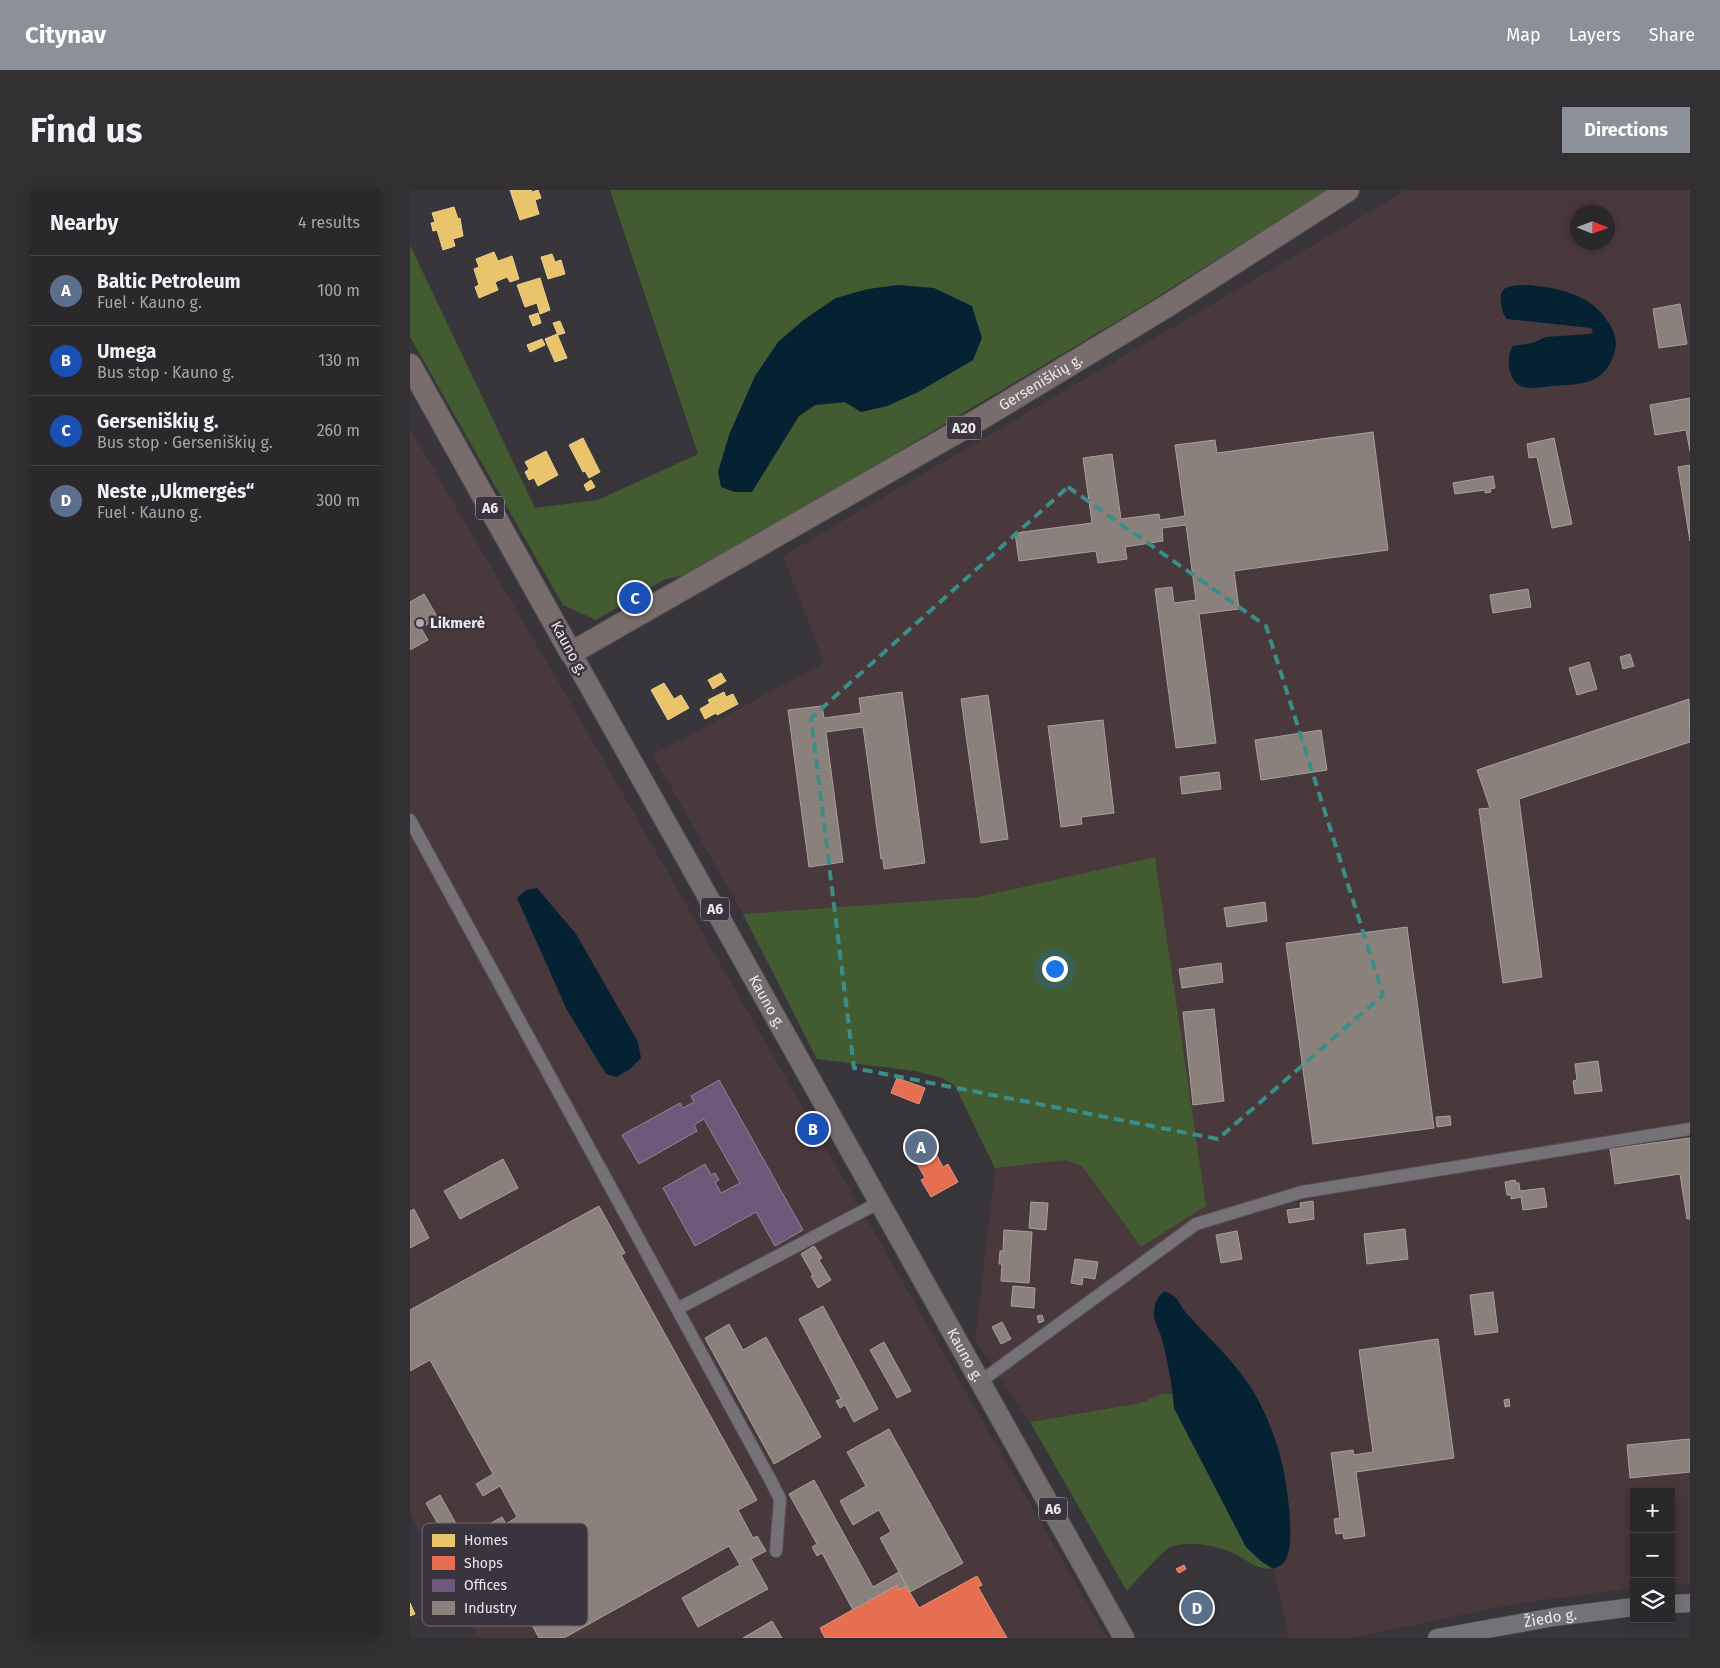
<!DOCTYPE html>
<html lang="en">
<head>
<meta charset="utf-8">
<style>
	:root { --surface:#2b282c; --page:#333034; --text:#f1f3f6; --muted:#a6a6a9; --line:#474448; --accent:#8c9099 }
	body { margin:0; font-family:"Fira Sans",sans-serif; background:var(--page); color:var(--text) }
	.controls { position:absolute; right:15px; bottom:15px; display:grid; overflow:hidden; border-radius:0px; box-shadow:0 2px 12px #0003 }
	.controls button { width:45px; height:45px; display:grid; place-items:center; padding:0; border:0; border-bottom:1px solid var(--line); background:var(--surface); color:var(--text); font:25px sans-serif }
	.compass { position:absolute; left:1160px; top:15px; width:45px; height:45px; border-radius:50%; background:var(--surface); box-shadow:0 2px 12px #0003; rotate:91deg }
	.you { position:absolute; left:644px; top:778px; width:18px; height:18px; margin:-12px; border:4px solid #fff; border-radius:50%; background:#1a73e8; box-shadow:0 0 0 8px #1a73e833 }
	.badge { display:grid; place-items:center; width:32px; height:32px; border-radius:50%; background:var(--accent); color:#fff; font-size:16px; font-weight:700 }
	.pin { position:absolute; translate:-50% -50%; border:2px solid #fff; box-shadow:0 1px 5px #0006 }
	.list { margin:0; padding:0; list-style:none }
	h2 { display:flex; justify-content:space-between; align-items:center; height:65px; margin:0; padding:0 20px; font-size:21px }
	h2 small { font-size:16px; font-weight:400; color:var(--muted) }
	.list li { display:grid; grid-template-columns:32px 1fr auto; gap:15px; align-items:center; box-sizing:border-box; height:70px; padding:0 20px; border-top:1px solid var(--line) }
	.list b { display:block; font-size:19px; white-space:nowrap }
	.list p { margin:0; font-size:16px; white-space:nowrap; color:var(--muted) }
	.list em { font-size:16px; font-style:normal; color:var(--muted) }
	.icon { flex:none; width:28px; height:28px; fill:none; stroke:currentColor; stroke-width:2; stroke-linecap:round; stroke-linejoin:round }
	.map { position:relative; flex:none; width:1280px; height:1448px; overflow:hidden; border-radius:0px }
	header { display:flex; align-items:center; gap:30px; box-sizing:border-box; height:70px; padding:0 25px; background:var(--accent); color:#fff }
	header strong { font-size:24px }
	nav { display:flex; gap:28px; margin-inline-start:auto; font-size:18px }
	.intro { display:flex; align-items:center; justify-content:space-between; box-sizing:border-box; height:120px; padding:0 30px }
	h1 { margin:0; font-size:35px }
	.button { padding:12px 22px; border-radius:0px; background:var(--accent); color:#fff; font-size:18px; font-weight:700 }
	main { display:flex; gap:30px; padding:0 30px }
	aside { flex:1; background:var(--surface); border-radius:0px; box-shadow:0 2px 12px #0003 }
	.map>svg:first-child { display:block }
	.industrial { fill:#49383c; fill-rule:evenodd }
	.green { fill:#435b31; fill-rule:evenodd }
	.water { fill:#052233 }
	.homes { fill:#e9c46a; stroke:#eacf92 }
	.shops { fill:#e76f51; stroke:#e89380 }
	.offices { fill:#6d597a; stroke:#93849d }
	.industry { fill:#8a817c; stroke:#a7a09e }
	.lines { fill:none; stroke-linecap:round; stroke-linejoin:round }
	.street-casing { stroke:#555357; stroke-width:14 }
	.secondary-casing { stroke:#555357; stroke-width:19 }
	.primary-casing { stroke:#555357; stroke-width:22 }
	.highway-casing { stroke:#555357; stroke-width:24 }
	.street { stroke:#747276; stroke-width:12 }
	.secondary { stroke:#747276; stroke-width:18 }
	.primary { stroke:#746d6d; stroke-width:20 }
	.highway { stroke:#786d6c; stroke-width:22 }
	.marked { fill:none; stroke:#3b8d88; stroke-width:4; stroke-dasharray:10 6; stroke-linejoin:round }
	.poi-dot { fill:#adaaaf; stroke:#39343d; stroke-width:2 }
	.labels { text-anchor:middle; dominant-baseline:central; stroke-width:5; stroke-linejoin:round; paint-order:stroke }
	.shield { fill:#39343d; stroke:#b6b2b9; stroke-width:1 }
	.shield-label { font-size:14px; font-weight:bold; fill:#ebe8ee }
	.street-label { font-size:15px; fill:#ebe8ee; stroke:#39343d }
	.poi-label { font-size:15px; font-weight:bold; fill:#ebe8ee; stroke:#39343d; text-anchor:start }
	.key { fill:#39343d; stroke:#6e6a72; stroke-width:1 }
	.key-label { font-size:14px; fill:#ebe8ee }
</style>
</head>
<body>
<header>
<strong>Citynav</strong>
<nav><a>Map</a><a>Layers</a><a>Share</a></nav>
</header>
<div class="intro"><h1>Find us</h1><a class="button">Directions</a></div>
<main>
<aside>
<h2>Nearby<small>4 results</small></h2>
<ul class="list">
<li><span class="badge" style="background:#5c6f8a">A</span><div><b>Baltic Petroleum</b><p>Fuel · Kauno g.</p></div><em>100 m</em></li>
<li><span class="badge" style="background:#1a4fb4">B</span><div><b>Umega</b><p>Bus stop · Kauno g.</p></div><em>130 m</em></li>
<li><span class="badge" style="background:#1a4fb4">C</span><div><b>Gerseniškių g.</b><p>Bus stop · Gerseniškių g.</p></div><em>260 m</em></li>
<li><span class="badge" style="background:#5c6f8a">D</span><div><b>Neste „Ukmergės“</b><p>Fuel · Kauno g.</p></div><em>300 m</em></li>
</ul>
</aside>
<div class="map">
<svg width="1280" height="1448" viewBox="0 0 1280 1448">
	<rect width="100%" height="100%" fill="#39363b"/>
	<g class="industrial">
		<path d="M997 0H1280V1394L1261 1396V1302H1224V1398L1110 1413 941 1448H879L863 1379 874 1373 880 1338 877 1301 870 1263 857 1229 844 1201 810 1158 776 1124 765 1105 743 1125 752 1149 763 1204H751L732 1213 620 1232 565 1150 585 978 656 970 672 976 731 1057 796 1016 745 667 568 707 333 724 243 565 414 473 373 366ZM1168 22H1198V52H1168Z"/>
		<path d="M0 239 152 498 697 1448H68L0 1324Z"/>
	</g>
	<g class="green">
		<path d="M200 0H918L726 120 286 382 253 390 186 430 153 415 0 147V55L125 318 188 310 288 264ZM426 108 563 170 508 202 477 216 451 222 435 212 405 215 389 226 368 152 395 129Z"/>
		<path d="M745 667 796 1016 731 1057 672 976 656 970 585 978 545 896 532 888 505 881 407 869 333 724 568 707Z"/>
		<path d="M751 1204H763L764 1218 836 1357 851 1371 863 1379C846 1379 839 1371 825 1364 807 1355 780 1350 760 1357 753 1360 724 1393 717 1401L620 1232 731 1213Z"/>
	</g>
	<g class="water">
		<path d="M488 95 524 98 562 116 572 148 563 170 508 202 477 216 451 222 435 212 405 215 389 226 342 302H325L311 297 308 282 319 245 345 186 368 152 395 129 426 108 458 99Z"/>
		<path d="M1118 95C1149 98 1181 104 1198 132 1205 142 1208 152 1204 164 1194 195 1171 194 1142 196 1133 197 1120 200 1111 196 1097 190 1096 167 1103 156L1122 153 1136 147 1179 144 1183 143 1181 138 1097 129C1093 124 1092 121 1091 114 1088 94 1102 96 1118 95Z"/>
		<path d="M127 698 166 744 228 852 231 868 220 879 207 887 196 884 157 820 107 708 116 700Z"/>
		<path d="M755 1101C769 1107 769 1115 778 1125 799 1149 828 1174 844 1203 855 1221 863 1242 869 1262 875 1281 889 1360 873 1373 871 1376 866 1377 863 1379L851 1371 836 1357 764 1218C762 1195 758 1171 752 1149 750 1141 744 1132 744 1124 744 1114 747 1106 755 1101Z"/>
	</g>
	<g class="homes">
		<path d="M100 0H121L122 2 128 0 131 8 125 10 129 24 110 30Z"/>
		<path d="M44 17 48 29 50 28 53 46 43 49 45 56 33 60 27 40 23 41 21 33 25 32 22 23Z"/>
		<path d="M84 62 88 71 102 66 109 89 100 92 97 87 85 92 88 100 69 108 65 97 69 95 64 79 69 77 66 69Z"/>
		<path d="M142 64 145 72 151 70 155 84 138 89 131 67Z"/>
		<path d="M130 88 140 120 130 124 127 113 115 117 107 95Z"/>
		<path d="M128 123 131 133 123 136 119 126Z"/>
		<path d="M150 131 155 143 148 145 143 133Z"/>
		<path d="M147 144 157 168 145 172 135 149Z"/>
		<path d="M132 149 135 155 120 162 117 155Z"/>
		<path d="M173 248 190 282 179 288 175 281 173 282 159 255Z"/>
		<path d="M136 261 148 285 128 296 124 288 119 290 115 282 119 279 115 272Z"/>
		<path d="M181 290 185 297 177 301 174 295Z"/>
		<path d="M311 483 316 491 303 499 298 490Z"/>
		<path d="M254 493 264 509 271 505 279 518 258 530 241 500Z"/>
		<path d="M314 502 316 507 323 504 328 514 307 525 306 523 295 529 290 519 300 513 298 510Z"/>
		<path d="M0 1413 5 1424 0 1426Z"/>
	</g>
	<g class="shops">
		<path d="M487 888 515 898 509 914 481 903Z"/>
		<path d="M518 943 526 958 504 971 496 955Z"/>
		<path d="M524 960 533 977 538 974 548 992 521 1007 511 990 515 988 505 970Z"/>
		<path d="M774 1375 776 1379 769 1383 766 1379Z"/>
		<path d="M567 1386 572 1395 568 1397 597 1448H415L410 1438 487 1395 489 1400 496 1396 509 1418Z"/>
		<path d="M795 1405 803 1419 777 1433 770 1419Z"/>
	</g>
	<path class="offices" d="M309 890 393 1040 365 1056 346 1022 285 1056 253 998 295 974 301 985 305 983 309 990 305 992 311 1003 330 993 294 929 284 935 287 941 229 974 212 945 270 913 273 918 284 912 281 906Z"/>
	<g class="industry">
		<path d="M1270 114 1277 154 1249 158 1243 119Z"/>
		<path d="M1280 208V261L1276 240 1245 245 1240 215Z"/>
		<path d="M963 242 978 360 824 381 829 419 789 424 806 553 766 558 745 399 762 397 764 413 786 410 776 335 752 338 753 351 715 357 717 369 688 373 686 361 609 371 605 343 682 333 673 268 702 264 711 329 749 324 750 330 775 326 765 255 805 250 807 263Z"/>
		<path d="M1144 248 1162 334 1142 338 1127 267 1119 268 1117 254Z"/>
		<path d="M1280 275V351L1268 277Z"/>
		<path d="M1083 286 1085 298 1080 299 1081 302 1075 303V300L1045 304 1043 293Z"/>
		<path d="M1118 399 1121 417 1083 423 1080 405Z"/>
		<path d="M14 404 28 428 11 438 18 450 0 460V412Z"/>
		<path d="M1220 464 1224 476 1213 479 1210 467Z"/>
		<path d="M1179 472 1187 499 1167 505 1159 478Z"/>
		<path d="M492 502 515 673 474 679 473 669H471L453 537 416 542 433 672 399 677 378 520 412 516 414 528 451 523 449 508Z"/>
		<path d="M578 505 598 649 571 653 551 509Z"/>
		<path d="M1279 509 1280 552 1109 609 1132 787 1093 793 1069 619 1080 618 1067 580Z"/>
		<path d="M693 530 704 623 671 627 672 634 651 637 638 536Z"/>
		<path d="M911 540 917 580 851 590 845 550Z"/>
		<path d="M809 582 811 599 772 604 770 587Z"/>
		<path d="M855 712 857 731 817 737 814 718Z"/>
		<path d="M997 737 1024 938 903 954 876 753Z"/>
		<path d="M811 773 813 792 772 798 769 779Z"/>
		<path d="M804 819 814 911 783 915 773 822Z"/>
		<path d="M1188 871 1192 901 1165 904 1163 891 1167 890 1165 874Z"/>
		<path d="M1040 926 1041 935 1027 937 1026 927Z"/>
		<path d="M1280 948V1029H1277L1270 984 1205 994 1200 959Z"/>
		<path d="M93 969 108 998 50 1029 34 1001Z"/>
		<path d="M1105 990 1106 993H1109L1110 1001 1134 998 1137 1017 1113 1020 1111 1007 1101 1009V1005H1097L1095 992Z"/>
		<path d="M903 1011 904 1029 879 1033 877 1020 891 1018 890 1013Z"/>
		<path d="M621 1012 638 1013 636 1040 619 1038Z"/>
		<path d="M189 1016 215 1063 211 1065 347 1310 328 1320 343 1348 347 1346 356 1361 341 1369 358 1399 288 1437 272 1408 330 1375 319 1356 154 1448H129L115 1422 149 1404 142 1392 113 1408 74 1337 92 1327 96 1334 107 1327 90 1296 73 1306 66 1294 83 1284 20 1170 0 1181V1120Z"/>
		<path d="M4 1019 19 1048 0 1058V1021Z"/>
		<path d="M995 1039 998 1069 957 1074 954 1044Z"/>
		<path d="M594 1040 622 1042 619 1093 591 1091 592 1074H589L590 1061H593Z"/>
		<path d="M827 1041 832 1069 811 1073 806 1045Z"/>
		<path d="M404 1056 412 1068 409 1070 421 1090 408 1098 401 1086 403 1085 391 1064Z"/>
		<path d="M665 1069 688 1072 685 1089 673 1087 672 1095 661 1093Z"/>
		<path d="M603 1096 625 1098 624 1118 601 1116Z"/>
		<path d="M1083 1102 1088 1142 1065 1145 1060 1105Z"/>
		<path d="M413 1116 468 1219 444 1232 435 1215 430 1218 426 1211 431 1209 389 1129Z"/>
		<path d="M632 1125 634 1131 629 1133 627 1126Z"/>
		<path d="M592 1132 601 1149 591 1154 582 1137Z"/>
		<path d="M319 1134 333 1160 356 1147 411 1247 364 1274 295 1148Z"/>
		<path d="M1028 1149 1044 1268 946 1282 955 1346 934 1349 933 1343 926 1344 924 1329 930 1328 921 1263 943 1260 944 1265 963 1262 949 1160Z"/>
		<path d="M474 1152 501 1201 487 1208 460 1160Z"/>
		<path d="M1099 1209 1100 1216 1095 1217 1094 1210Z"/>
		<path d="M479 1239 553 1373 500 1402 470 1348 481 1342 469 1320 443 1335 430 1311 456 1296 437 1262Z"/>
		<path d="M1280 1249V1282L1220 1288 1217 1255Z"/>
		<path d="M404 1290 463 1397 489 1382 496 1396 489 1400 487 1395 443 1420 412 1363 407 1366 402 1357 407 1354 379 1304Z"/>
		<path d="M30 1305 96 1423 76 1434 43 1376 50 1372 16 1313Z"/>
		<path d="M362 1431 372 1448H333Z"/>
	</g>
	<g class="lines">
		<g class="street-casing">
			<g id="street">
				<path d="M0 630 361 1291 370 1309 366 1361"/>
				<path d="M267 1119 470 1012"/>
				<path d="M571 1191 786 1034 892 1002 1280 939"/>
			</g>
		</g>
		<g class="secondary-casing">
			<g id="secondary">
				<path d="M1261 1414 1280 1413"/>
				<path id="s1" d="M1027 1448 1144 1427 1224 1417"/>
			</g>
		</g>
		<g class="primary-casing">
			<g id="primary">
				<path id="s2" d="M161 463 714 1448"/>
			</g>
		</g>
		<g class="highway-casing">
			<g id="highway">
				<path id="s3" d="M0 175 161 463 570 229 757 116 938 0"/>
			</g>
		</g>
		<use href="#street" class="street"/>
		<use href="#secondary" class="secondary"/>
		<use href="#primary" class="primary"/>
		<use href="#highway" class="highway"/>
	</g>
	<path class="marked" d="M658 297 856 436 973 805 808 949 444 878 401 528Z"/>
	<circle class="poi-dot" cx="10" cy="433" r="5"/>
	<g class="labels">
		<g class="shield">
			<rect x="536.5" y="226.5" width="35" height="23" rx="4"/>
			<rect x="66" y="306.5" width="28" height="23" rx="4"/>
			<rect x="291" y="707.5" width="28" height="23" rx="4"/>
			<rect x="629" y="1307.5" width="28" height="23" rx="4"/>
		</g>
		<g class="shield-label">
			<text x="554" y="238">A20</text>
			<text x="80" y="318">A6</text>
			<text x="305" y="719">A6</text>
			<text x="643" y="1319">A6</text>
		</g>
		<g class="street-label">
			<text stroke="none"><textPath href="#s3" startOffset="872">Gerseniškių g.</textPath></text>
			<text transform="translate(159 458) rotate(61)">Kauno g.</text>
			<text stroke="none"><textPath href="#s2" startOffset="400">Kauno g.</textPath></text>
			<text stroke="none"><textPath href="#s2" startOffset="805">Kauno g.</textPath></text>
			<text stroke="none"><textPath href="#s1" startOffset="115">Žiedo g.</textPath></text>
		</g>
		<g class="poi-label">
			<text x="20" y="433">Likmerė</text>
		</g>
	</g>
	<rect x="12" y="1333" width="166" height="103" rx="8" class="key"/>
	<rect x="22" y="1344" width="23" height="13" fill="#e9c46a"/>
	<rect x="22" y="1366" width="23" height="14" fill="#e76f51"/>
	<rect x="22" y="1389" width="23" height="13" fill="#6d597a"/>
	<rect x="22" y="1411" width="23" height="14" fill="#8a817c"/>
	<g class="key-label">
		<text x="54" y="1355">Homes</text>
		<text x="54" y="1378">Shops</text>
		<text x="54" y="1400">Offices</text>
		<text x="54" y="1423">Industry</text>
	</g>
</svg>
<div class="controls">
<button>+</button>
<button>−</button>
<button><svg class="icon" aria-label="layers" viewBox="0 0 24 24"><path d="M12 4l9 5-9 5-9-5zM3 14l9 5 9-5"/></svg></button>
</div>
<svg class="compass" viewBox="-18 -18 36 36"><path d="M0-13l5 13h-10z" fill="#e53935"/><path d="M0 13l5-13h-10z" fill="#a6a6a9"/></svg>
<div class="you"></div>
<div class="pin badge" style="left:511px;top:957px;background:#5c6f8a">A</div>
<div class="pin badge" style="left:403px;top:939px;background:#1a4fb4">B</div>
<div class="pin badge" style="left:225px;top:408px;background:#1a4fb4">C</div>
<div class="pin badge" style="left:787px;top:1418px;background:#5c6f8a">D</div>
</div>
</main>
</body>
</html>
